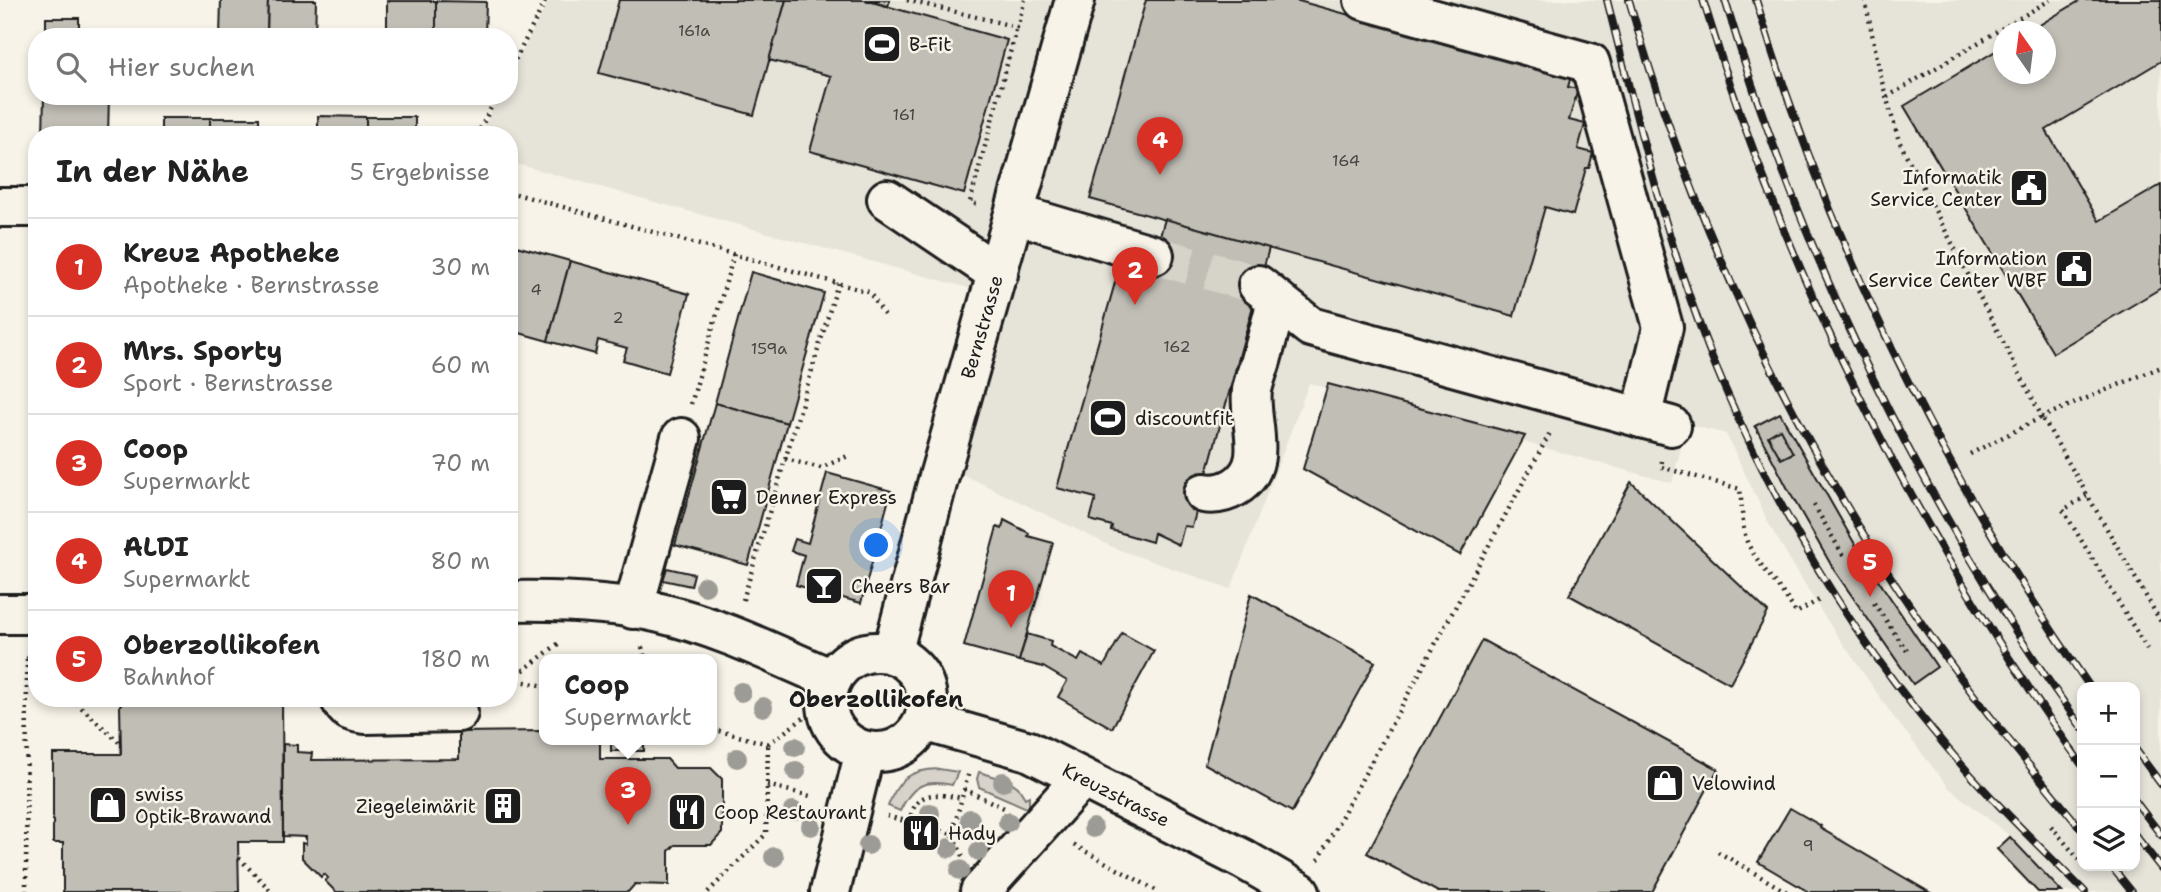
<!DOCTYPE html>
<html lang="de">
<head>
<meta charset="utf-8">
<style>
	:root { --surface:#fff; --page:#f6f6f6; --text:#222; --muted:#767676; --line:#e0e0e0; --accent:#d93025 }
	body { margin:0; font-family:"Shantell Sans",sans-serif; background:var(--page); color:var(--text) }
	.controls { position:absolute; right:21px; bottom:21px; display:grid; overflow:hidden; border-radius:14px; box-shadow:0 4px 10px #0003 }
	.controls button { width:63px; height:63px; display:grid; place-items:center; padding:0; border:0; border-bottom:2px solid var(--line); background:var(--surface); color:var(--text); font:35px sans-serif }
	.compass { position:absolute; left:1993px; top:21px; width:63px; height:63px; border-radius:50%; background:var(--surface); box-shadow:0 4px 10px #0003; rotate:346deg }
	.you { position:absolute; left:877px; top:546px; width:24px; height:24px; margin:-18px; border:5px solid #fff; border-radius:50%; background:#1a73e8; box-shadow:0 0 0 10px #1a73e833 }
	.badge { display:grid; place-items:center; width:46px; height:46px; border-radius:50%; background:var(--accent); color:#fff; font-size:23px; font-weight:700 }
	.pin { position:absolute; translate:-50% -58px; filter:drop-shadow(0 2px 4px #0008) }
	.pin::after { content:''; position:absolute; top:37px; width:24px; height:21px; background:inherit; clip-path:polygon(0 0,100% 0,50% 100%) }
	.popup { position:absolute; left:539px; top:654px; width:178px; height:91px; box-sizing:border-box; display:grid; place-content:center; border-radius:14px; background:var(--surface); filter:drop-shadow(0 2px 5px #0005); font-size:23px; white-space:nowrap; color:var(--muted) }
	.popup b { font-size:26px; color:var(--text) }
	.popup::after { content:''; position:absolute; left:50%; top:100%; margin-left:-14px; border:14px solid transparent; border-top-color:var(--surface) }
	.list { margin:0; padding:0; list-style:none }
	h2 { display:flex; justify-content:space-between; align-items:center; height:91px; margin:0; padding:0 28px; font-size:30px }
	h2 small { font-size:23px; font-weight:400; color:var(--muted) }
	.list li { display:grid; grid-template-columns:46px 1fr auto; gap:21px; align-items:center; box-sizing:border-box; height:98px; padding:0 28px; border-top:2px solid var(--line) }
	.list b { display:block; font-size:26px; white-space:nowrap }
	.list p { margin:0; font-size:23px; white-space:nowrap; color:var(--muted) }
	.list em { font-size:23px; font-style:normal; color:var(--muted) }
	.icon { flex:none; width:38px; height:38px; fill:none; stroke:currentColor; stroke-width:2; stroke-linecap:round; stroke-linejoin:round }
	.map { position:relative; flex:none; width:2161px; height:892px; overflow:hidden }
	.search { position:absolute; background:var(--surface); box-shadow:0 4px 10px #0003; left:28px; top:28px; width:490px; height:77px; display:flex; align-items:center; gap:18px; box-sizing:border-box; padding:0 24px; border-radius:28px; color:var(--muted); font-size:26px }
	.panel { position:absolute; background:var(--surface); box-shadow:0 4px 10px #0003; left:28px; top:126px; width:490px; height:581px; border-radius:28px }
	.map>svg:first-child { display:block }
	.built { fill:#e6e3d9; fill-rule:evenodd }
	.green { fill:#d7d3cb; stroke:#7a7874; stroke-width:2 }
	.building { fill:#c0beb5; stroke:#1c1c1c; stroke-width:2 }
	.lines { fill:none; stroke-linecap:round; stroke-linejoin:round }
	.minor-tunnel { stroke:#d6d3c9; stroke-width:38; stroke-dasharray:38 19; stroke-linecap:butt }
	.minor-casing { stroke:#1c1c1c; stroke-width:44 }
	.major-casing { stroke:#1c1c1c; stroke-width:44 }
	.path { stroke:#1c1c1c; stroke-width:4.5; stroke-dasharray:2 5; stroke-linecap:butt }
	.minor { stroke:#f7f3e8; stroke-width:38 }
	.major { stroke:#f7f3e8; stroke-width:38 }
	.rail-casing { stroke:#1c1c1c; stroke-width:8 }
	.rail { stroke:#f7f3e8; stroke-width:5; stroke-dasharray:16; stroke-linecap:butt }
	.tree { fill:#9d9b95 }
	.labels { text-anchor:middle; dominant-baseline:central; stroke-width:5; stroke-linejoin:round; paint-order:stroke }
	.number-label { font-size:16px; fill:#454442 }
	.poi-label { font-size:19px; fill:#1c1c1c; stroke:#f7f3e8; text-anchor:start }
	.street-label { font-size:19px; fill:#1c1c1c; stroke:#f7f3e8 }
	.quarter-label { font-size:23px; font-weight:bold; fill:#1c1c1c; stroke:#f7f3e8 }
</style>
</head>
<body>
<div class="map">
<svg width="2161" height="892" viewBox="0 0 2161 892">
	<rect width="100%" height="100%" fill="#f7f3e8"/>
	<filter id="ink" filterUnits="userSpaceOnUse"><feTurbulence type="fractalNoise" baseFrequency=".0143" numOctaves="2"/><feDisplacementMap in="SourceGraphic" scale="14" xChannelSelector="R" yChannelSelector="G"/><feConvolveMatrix kernelMatrix="1 2 1 2 8 2 1 2 1" color-interpolation-filters="sRGB"/></filter>
	<g filter="url(#ink)">
		<path class="built" d="M549 0H2161V892H2064L2010 836 1949 788 1893 716 1824 616 1771 528 1726 434 1687 424 1672 483 1309 383 1231 589 1117 549 929 458 976 290 509 162V135H480L499 96H509V77ZM2004 32H2046V74H2004ZM2082 687H2135V866H2082Z"/>
		<g class="green">
			<path d="M939 769 958 772 952 785C925 779 912 785 900 811L888 806C898 779 909 770 939 769Z"/>
			<path d="M979 772 1011 782 1018 787 1025 798 1029 796V809L979 787 977 779Z"/>
		</g>
		<g class="building">
			<path d="M221 0H268L267 37H220Z"/>
			<path d="M268 0H316L315 37H267Z"/>
			<path d="M619 0H786L754 115 599 73Z"/>
			<path d="M786 0H865L1007 40 964 194 810 151 831 76 769 60Z"/>
			<path d="M865 0H890L888 6Z"/>
			<path d="M1146 0H1295L1571 76 1568 87 1578 89 1569 120 1585 124 1578 149 1593 153 1589 168H1586L1573 215 1545 207 1514 316 1090 199Z"/>
			<path d="M2081 0H2161V61L2046 130 2099 221 2161 185V288L2053 353 1904 106 2004 46V74H2046V32H2028Z"/>
			<rect x="387" y="1" width="49" height="36"/>
			<path d="M436 1 486 2 485 37H436Z"/>
			<rect x="46" y="18" width="33" height="15"/>
			<rect x="46" y="33" width="33" height="4"/>
			<path d="M44 96H109L108 135H43Z"/>
			<path d="M318 116 366 117V135H318Z"/>
			<rect x="366" y="117" width="49" height="18"/>
			<rect x="161" y="118" width="49" height="17"/>
			<rect x="210" y="118" width="49" height="17"/>
			<path d="M1165 219 1269 248 1192 527 1184 526 1179 545 1154 533 1152 542 1111 530 1112 526 1090 520 1096 498 1057 488 1118 272 1147 280Z"/>
			<path d="M509 244 570 261 548 341 509 330 512 317H509Z"/>
			<path d="M570 261 689 294 667 373 623 360 627 348 598 340 595 354 548 341Z"/>
			<path d="M751 272 824 293 787 423 715 403Z"/>
			<path d="M1328 384 1525 436 1460 555 1303 469Z"/>
			<path d="M715 403 787 423 748 565 675 545Z"/>
			<path d="M1780 413 1860 553 1937 667 1913 684 1834 570 1790 493 1755 426Z"/>
			<path d="M1780 429 1793 453 1781 459 1768 436Z"/>
			<path d="M827 473 891 491 861 603 796 585 804 555 791 551 795 539 808 543Z"/>
			<path d="M1631 482 1768 612 1730 684 1569 595Z"/>
			<path d="M33 484H37V543H36Z"/>
			<path d="M1004 520 1029 533 1028 536 1053 543 1019 661 964 646 997 527 1002 529Z"/>
			<path d="M667 568 694 574 691 586 663 580Z"/>
			<path d="M1251 594 1375 662 1292 812 1205 764Z"/>
			<path d="M1122 633 1154 651 1112 728 1058 697 1067 681 1043 667 1019 661 1027 634 1051 641 1050 646 1078 661 1082 654 1104 666Z"/>
			<path d="M1482 640 1718 769 1652 892H1438L1367 853Z"/>
			<path d="M127 698H282L283 842H238L239 892H63V843H53V754H121L120 705Z"/>
			<path d="M544 731V739H600V759H667L675 768H711L722 779V833L711 845H675L669 851V885L635 884 628 892H336L325 881 328 878 324 874 321 877 302 858V843L306 844V837L283 836V744L297 745V752L312 753 311 760 459 759V732Z"/>
			<rect x="611" y="739" width="12" height="12"/>
			<path d="M632 739H644V751H631Z"/>
			<path d="M1790 808 1821 826 1820 828 1929 892H1809L1758 862Z"/>
			<path d="M2010 837 2062 892H2038L1997 849Z"/>
		</g>
		<g class="lines">
			<path class="minor-tunnel" d="M1154 255 1258 285"/>
			<g class="minor-casing">
				<g id="minor">
					<path d="M1364 0 1590 63 1663 327 1641 418"/>
					<path d="M887 199 998 274"/>
					<path d="M0 207H37"/>
					<path d="M1015 214 1154 255"/>
					<path d="M1258 285 1311 327 1671 426"/>
					<path d="M1204 493C1216 495 1225 493 1235 487 1271 465 1248 423 1252 390 1254 381 1257 372 1260 364 1266 343 1272 321 1277 300"/>
					<path d="M509 601C559 600 612 602 660 613 720 627 776 655 832 679"/>
					<path d="M633 609 681 438"/>
					<path d="M0 614H37"/>
					<path d="M340 698C346 712 352 712 366 714L458 712"/>
					<path d="M924 721 1029 751 1243 859 1300 892"/>
					<path d="M980 892 1082 778"/>
				</g>
			</g>
			<g class="major-casing">
				<g id="major">
					<circle cx="877" cy="702" r="50"/>
					<path d="M892 654 938 480 1075 0"/>
					<path d="M830 892 865 751"/>
				</g>
			</g>
			<g class="path">
				<path d="M907 0 1017 27 1025 0"/>
				<path d="M1865 0 1882 82 1899 141 2042 417 2161 367"/>
				<path d="M509 72 546 0"/>
				<path d="M1887 97 2050 0"/>
				<path d="M477 135 497 96"/>
				<path d="M509 192 869 292 886 317"/>
				<path d="M976 204 970 202 1017 27"/>
				<path d="M691 404 734 254"/>
				<path d="M1970 454 2042 417 2161 622"/>
				<path d="M785 459 821 468 850 455"/>
				<path d="M1662 461 1661 467 1740 489C1742 504 1742 531 1748 544 1761 569 1782 588 1796 613L1819 600"/>
				<path d="M2087 496 2063 510 2147 649"/>
				<path d="M1814 505 1844 557"/>
				<path d="M743 600 838 283"/>
				<path d="M1874 603 1907 651"/>
				<path d="M642 647 645 659"/>
				<path d="M27 656 37 665"/>
				<path d="M511 679 544 686"/>
				<path d="M512 679 562 641"/>
				<path d="M71 698 121 744"/>
				<path d="M712 729 768 744"/>
				<path d="M768 744 812 712"/>
				<path d="M767 785 814 797"/>
				<path d="M964 789 1004 808"/>
				<path d="M887 816 952 834"/>
				<path d="M909 822C916 790 933 793 962 798"/>
				<path d="M2051 826 2082 863"/>
				<path d="M1074 845 1159 892"/>
				<path d="M1718 852 1787 892"/>
				<path d="M963 856 952 834 969 772"/>
				<path d="M239 858 272 892"/>
				<path d="M1318 860 1551 431"/>
				<path d="M26 892 27 656"/>
				<path d="M708 892 766 834 768 744"/>
			</g>
			<use href="#minor" class="minor"/>
			<use href="#major" class="major"/>
			<g class="rail-casing">
				<g id="rail">
					<path d="M1607 0C1639 128 1671 262 1723 384 1778 513 1852 635 1943 743 1987 796 2036 843 2085 892"/>
					<path d="M1629 0C1692 221 1790 432 1920 621 1970 694 2026 762 2082 830"/>
					<path d="M1703 0C1787 279 1913 529 2082 765"/>
					<path d="M1725 0C1803 260 1923 508 2082 728"/>
					<path d="M1756 0C1830 245 1944 477 2090 687"/>
					<path d="M2135 749 2161 784"/>
					<path d="M2135 801 2161 835"/>
					<path d="M2135 835 2161 868"/>
					<path d="M2111 866 2132 892"/>
				</g>
			</g>
			<use href="#rail" class="rail"/>
		</g>
		<g class="tree">
			<circle cx="705" cy="586" r="10"/>
			<circle cx="741" cy="692" r="10"/>
			<circle cx="763" cy="707" r="10"/>
			<circle cx="795" cy="747" r="10"/>
			<circle cx="737" cy="758" r="10"/>
			<circle cx="796" cy="771" r="10"/>
			<circle cx="1003" cy="782" r="10"/>
			<circle cx="793" cy="811" r="10"/>
			<circle cx="930" cy="813" r="10"/>
			<circle cx="970" cy="819" r="10"/>
			<circle cx="1008" cy="822" r="10"/>
			<circle cx="811" cy="826" r="10"/>
			<circle cx="1093" cy="828" r="10"/>
			<circle cx="868" cy="845" r="10"/>
			<circle cx="949" cy="848" r="10"/>
			<circle cx="979" cy="851" r="10"/>
			<circle cx="774" cy="857" r="10"/>
			<circle cx="960" cy="870" r="10"/>
		</g>
	</g>
	<defs>
		<g id="stadium-square" transform="scale(2.0125)"><rect x="-9" y="-9" width="18" height="18" rx="4" fill="#1c1c1c" stroke="#f7f3e8"/><path d="M0-5a6.5 5 0 1 0 0 10a6.5 5 0 1 0 0-10ZM-3.5-1.8h7v3.6h-7Z" fill="#fff"/></g>
		<g id="civic-square" transform="scale(2.0125)"><rect x="-9" y="-9" width="18" height="18" rx="4" fill="#1c1c1c" stroke="#f7f3e8"/><path d="M-.6-6.5H3V-4.5H.6V-3L4-1V1h2V6H-6V1h2V-1L-.6-3ZM-1.2 2.5V6h2.4V2.5Z" fill="#fff"/></g>
		<g id="supermarket-square" transform="scale(2.0125)"><rect x="-9" y="-9" width="18" height="18" rx="4" fill="#1c1c1c" stroke="#f7f3e8"/><path d="M-6-5.5h2.5l.6 2H6L4.5 2H-2.5L-4.4-4H-6ZM-1.5 3.2a1.3 1.3 0 1 0 .1 0ZM3 3.2a1.3 1.3 0 1 0 .1 0Z" fill="#fff"/></g>
		<g id="bar-square" transform="scale(2.0125)"><rect x="-9" y="-9" width="18" height="18" rx="4" fill="#1c1c1c" stroke="#f7f3e8"/><path d="M-6-5H6L.8 .8V4.5H3.5V6h-7V4.5H-.8V.8Z" fill="#fff"/></g>
		<g id="shop-square" transform="scale(2.0125)"><rect x="-9" y="-9" width="18" height="18" rx="4" fill="#1c1c1c" stroke="#f7f3e8"/><path d="M-5-2.5h2.3a2.7 3.5 0 0 1 5.4 0H5L5.5 6h-11ZM-1.5-2.5h3a1.5 2.3 0 0 0-3 0Z" fill="#fff"/></g>
		<g id="building-square" transform="scale(2.0125)"><rect x="-9" y="-9" width="18" height="18" rx="4" fill="#1c1c1c" stroke="#f7f3e8"/><path d="M-4-6H4V6H1V3H-1V6H-4ZM-2.5-4.3h1.7v1.8h-1.7ZM.8-4.3h1.7v1.8H.8ZM-2.5-1h1.7V.8h-1.7ZM.8-1h1.7V.8H.8Z" fill="#fff"/></g>
		<g id="restaurant-square" transform="scale(2.0125)"><rect x="-9" y="-9" width="18" height="18" rx="4" fill="#1c1c1c" stroke="#f7f3e8"/><path d="M-5-6h1v4h1v-4h1v4h1v-4h1v5L-1.5 .5V6h-2V.5L-5-1ZM5-6V6H3V1.5H1.5Q1.5-4 5-6Z" fill="#fff"/></g>
	</defs>
	<g fill-rule="evenodd">
		<use href="#stadium-square" x="882" y="44"/>
		<use href="#civic-square" x="2029" y="188"/>
		<use href="#civic-square" x="2074" y="269"/>
		<use href="#stadium-square" x="1108" y="418"/>
		<use href="#supermarket-square" x="729" y="497"/>
		<use href="#bar-square" x="824" y="586"/>
		<use href="#shop-square" x="1665" y="783"/>
		<use href="#shop-square" x="108" y="805"/>
		<use href="#building-square" x="503" y="806"/>
		<use href="#restaurant-square" x="687" y="812"/>
		<use href="#restaurant-square" x="921" y="833"/>
	</g>
	<g class="labels">
		<g class="number-label">
			<text x="694" y="30">161a</text>
			<text x="904" y="114">161</text>
			<text x="1346" y="160">164</text>
			<text x="536" y="289">4</text>
			<text x="618" y="317">2</text>
			<text x="1177" y="346">162</text>
			<text x="769" y="348">159a</text>
			<text x="1808" y="845">9</text>
		</g>
		<g class="poi-label">
			<text x="909" y="44">B-Fit</text>
			<text x="2002" y="177" text-anchor="end">Informatik<tspan x="2002" dy="22">Service Center</tspan></text>
			<text x="2047" y="258" text-anchor="end">Information<tspan x="2047" dy="22">Service Center WBF</tspan></text>
			<text x="1135" y="418">discountfit</text>
			<text x="756" y="497">Denner Express</text>
			<text x="851" y="586">Cheers Bar</text>
			<text x="1692" y="783">Velowind</text>
			<text x="135" y="794">swiss<tspan x="135" dy="22">Optik-Brawand</tspan></text>
			<text x="476" y="806" text-anchor="end">Ziegeleimärit</text>
			<text x="714" y="812">Coop Restaurant</text>
			<text x="948" y="833">Hady</text>
		</g>
		<g class="street-label">
			<text transform="translate(982 327) rotate(-74)">Bernstrasse</text>
			<text transform="translate(1116 795) rotate(27)">Kreuzstrasse</text>
		</g>
		<g class="quarter-label">
			<text x="876" y="699">Oberzollikofen</text>
		</g>
	</g>
</svg>
<div class="controls">
<button>+</button>
<button>−</button>
<button><svg class="icon" aria-label="layers" viewBox="0 0 24 24"><path d="M12 4l9 5-9 5-9-5zM3 14l9 5 9-5"/></svg></button>
</div>
<svg class="compass" viewBox="-18 -18 36 36"><path d="M0-13l5 13h-10z" fill="#e53935"/><path d="M0 13l5-13h-10z" fill="#767676"/></svg>
<div class="you"></div>
<div class="pin badge" style="left:1011px;top:628px">1</div>
<div class="pin badge" style="left:1135px;top:305px">2</div>
<div class="pin badge" style="left:628px;top:825px">3</div>
<div class="popup"><b>Coop</b>Supermarkt</div>
<div class="pin badge" style="left:1160px;top:175px">4</div>
<div class="pin badge" style="left:1870px;top:597px">5</div>
<div class="search"><svg class="icon" aria-label="search" viewBox="0 0 24 24"><circle cx="10" cy="10" r="6"/><path d="M15 15l6 6"/></svg>Hier suchen</div>
<section class="panel">
<h2>In der Nähe<small>5 Ergebnisse</small></h2>
<ul class="list">
<li><span class="badge">1</span><div><b>Kreuz Apotheke</b><p>Apotheke · Bernstrasse</p></div><em>30 m</em></li>
<li><span class="badge">2</span><div><b>Mrs. Sporty</b><p>Sport · Bernstrasse</p></div><em>60 m</em></li>
<li><span class="badge">3</span><div><b>Coop</b><p>Supermarkt</p></div><em>70 m</em></li>
<li><span class="badge">4</span><div><b>ALDI</b><p>Supermarkt</p></div><em>80 m</em></li>
<li><span class="badge">5</span><div><b>Oberzollikofen</b><p>Bahnhof</p></div><em>180 m</em></li>
</ul>
</section>
</div>
</body>
</html>
